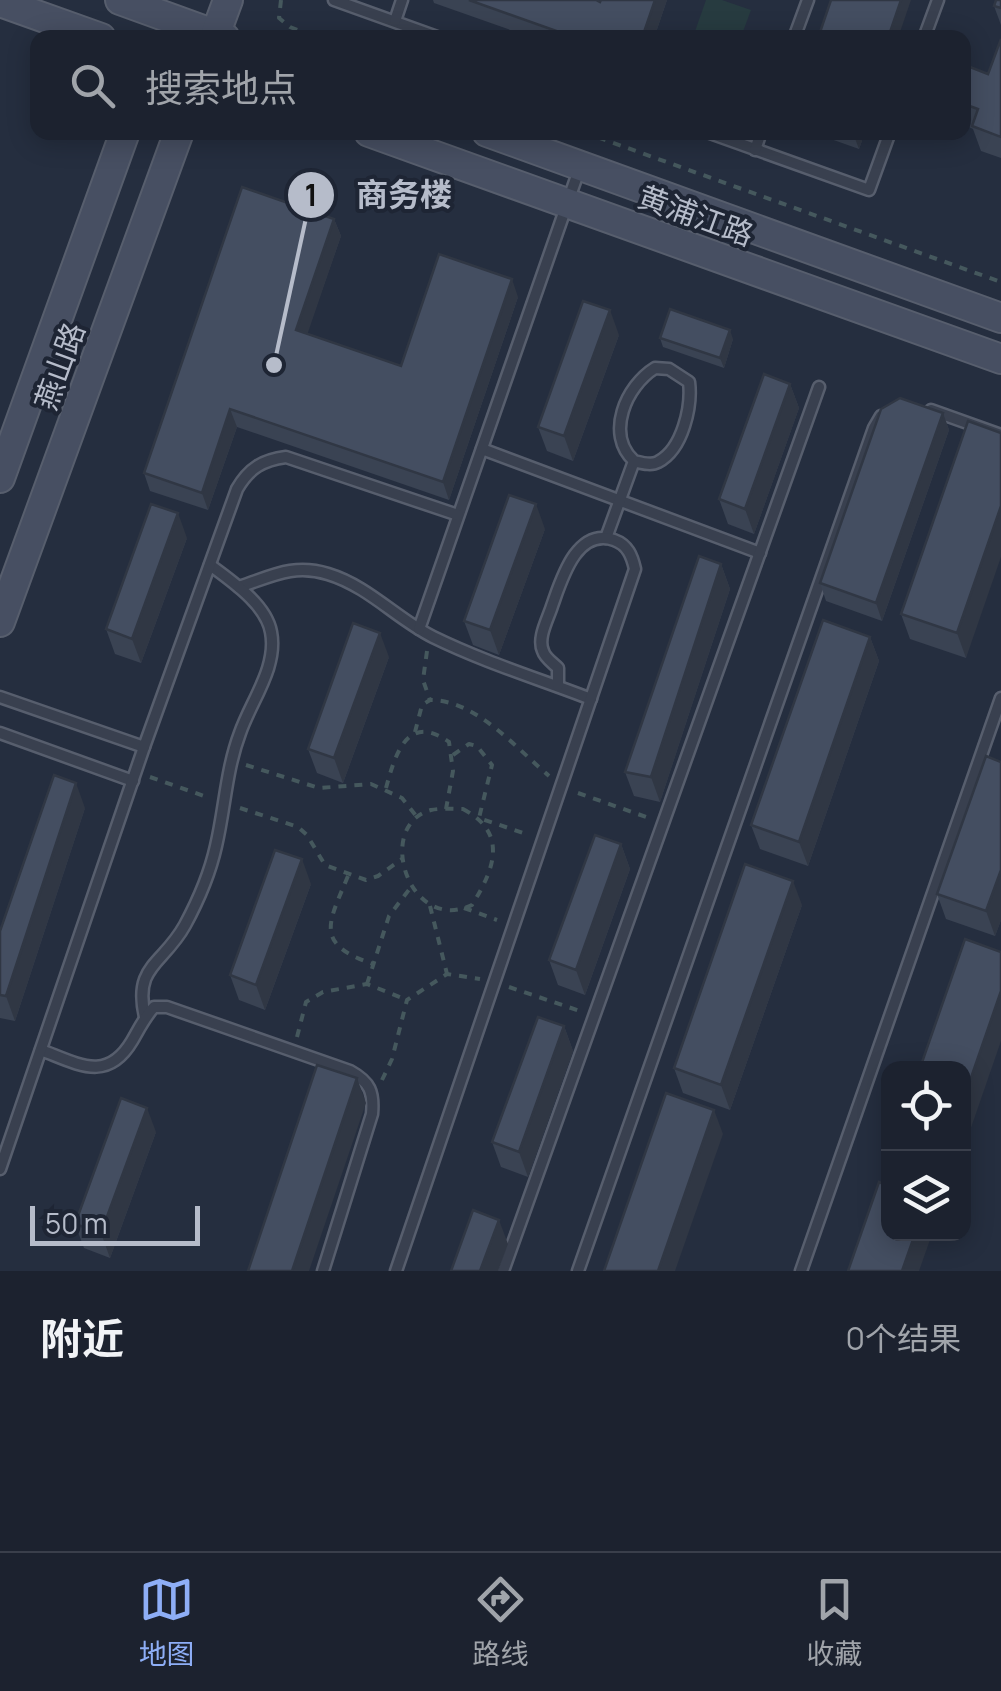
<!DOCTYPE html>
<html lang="zh">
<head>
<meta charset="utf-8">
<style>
	:root { --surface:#1c222f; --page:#292f3b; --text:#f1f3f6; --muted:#a0a4aa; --line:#3a3f4b; --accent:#8eaef6 }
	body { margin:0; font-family:Manrope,"Noto Sans SC",sans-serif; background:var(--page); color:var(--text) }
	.controls { position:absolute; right:30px; bottom:30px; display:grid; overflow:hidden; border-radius:20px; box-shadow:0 5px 25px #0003 }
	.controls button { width:90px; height:90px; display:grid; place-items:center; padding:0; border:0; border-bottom:2px solid var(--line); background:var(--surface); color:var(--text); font:50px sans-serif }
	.scale { position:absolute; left:30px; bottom:25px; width:170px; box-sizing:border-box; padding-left:10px; border:5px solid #b6bcca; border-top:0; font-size:28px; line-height:35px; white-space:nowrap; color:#b6bcca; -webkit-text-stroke:8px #1e2534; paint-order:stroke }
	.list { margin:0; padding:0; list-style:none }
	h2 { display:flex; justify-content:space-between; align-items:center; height:130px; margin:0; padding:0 40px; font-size:42px }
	h2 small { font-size:32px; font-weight:400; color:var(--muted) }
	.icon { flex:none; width:55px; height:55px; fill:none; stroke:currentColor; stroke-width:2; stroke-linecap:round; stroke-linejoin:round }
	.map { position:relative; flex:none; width:1001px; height:1271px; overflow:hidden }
	.search { position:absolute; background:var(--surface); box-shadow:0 5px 25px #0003; left:30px; right:30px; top:30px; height:110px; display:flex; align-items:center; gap:25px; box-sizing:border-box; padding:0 35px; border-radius:20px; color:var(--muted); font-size:38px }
	.sheet { height:280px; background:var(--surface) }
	nav { display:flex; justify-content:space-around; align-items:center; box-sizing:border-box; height:140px; border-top:2px solid var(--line); background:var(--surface); font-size:28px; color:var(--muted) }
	nav a { display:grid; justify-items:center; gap:5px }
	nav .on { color:var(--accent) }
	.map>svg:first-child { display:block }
	.green { fill:#273b40 }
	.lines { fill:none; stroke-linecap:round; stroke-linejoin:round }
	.lane-casing { stroke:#575e6d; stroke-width:15 }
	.secondary-casing { stroke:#575e6d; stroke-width:32 }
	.path { stroke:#45585d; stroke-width:4; stroke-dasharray:8 8; stroke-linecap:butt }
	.lane { stroke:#39404f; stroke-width:10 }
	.secondary { stroke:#474f62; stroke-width:28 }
	.wall { fill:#3a4353 }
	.shaded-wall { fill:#303744 }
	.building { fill:#444e61; stroke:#303744; stroke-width:2.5 }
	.labels { text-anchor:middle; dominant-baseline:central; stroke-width:8; stroke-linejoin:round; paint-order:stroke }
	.street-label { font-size:30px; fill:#b6bcca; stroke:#1e2534 }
	.leader { fill:none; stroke:#b6bcca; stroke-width:4 }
	.callout-dot { fill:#b6bcca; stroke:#1e2534; stroke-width:4 }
	.mark-label { font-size:30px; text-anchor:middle; font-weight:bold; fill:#111 }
	.callout-label { font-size:32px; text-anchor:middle; font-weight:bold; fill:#b6bcca; stroke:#1e2534; stroke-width:8; stroke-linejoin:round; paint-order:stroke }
</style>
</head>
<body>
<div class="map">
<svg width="1001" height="1271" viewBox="0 0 1001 1271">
	<rect width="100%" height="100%" fill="#252e3f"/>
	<path class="green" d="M706 0H722L751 10 741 37H693Z"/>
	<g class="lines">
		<g class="lane-casing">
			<g id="lane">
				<path d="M334 0 440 38"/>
				<path d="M395 21 402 0"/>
				<path d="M794 38 808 0"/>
				<path d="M924 38 938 0"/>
				<path d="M707 132 869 190 890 132"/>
				<path d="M755 150 761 132"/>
				<path d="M931 410 1001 435"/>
				<path d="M482 449 760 553"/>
				<path d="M606 538 634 461C605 434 626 386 655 368L669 369 689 382C692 406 683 449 658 462 651 466 642 463 634 461"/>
				<path d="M239 587C270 577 293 563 328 574 368 586 397 619 433 637 484 662 539 679 591 699"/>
				<path d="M419 629 580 167"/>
				<path d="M0 697 144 747"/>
				<path d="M0 733 133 781"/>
				<path d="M145 1017C133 965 163 965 185 925 198 901 210 873 216 846 225 808 226 770 240 733 251 701 278 667 271 632 266 604 231 581 210 565"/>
				<path d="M41 1050C78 1064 107 1083 132 1041 139 1029 144 1018 154 1007H167L350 1071C370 1082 374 1092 372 1114L323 1271"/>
				<path d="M0 1169 144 747 237 489C249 468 263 460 286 457L458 515"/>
				<path d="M396 1271 635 569C632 556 628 545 614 540 576 527 561 581 552 606 548 619 537 638 543 651 545 658 553 663 558 668V686"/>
				<path d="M503 1271 819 387"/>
				<path d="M578 1271 874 428 881 416"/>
				<path d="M801 1271 1001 698"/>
			</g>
		</g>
		<g class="secondary-casing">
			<g id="secondary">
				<path d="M120 0 225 38"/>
				<path d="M0 2 101 38"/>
				<path d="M214 38 228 0"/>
				<path d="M369 132 1001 359"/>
				<path d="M487 132 1001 318"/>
				<path d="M0 478 125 132"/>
				<path d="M0 622 179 132"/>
			</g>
		</g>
		<g class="path">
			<path d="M281 0 279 18 290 27 318 38"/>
			<path d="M583 132 1001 282"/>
			<path d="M427 651 423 680 430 700"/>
			<path d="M415 732 422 705 430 700C476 700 515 747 549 776"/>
			<path d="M453 755 469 744 477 746 492 765 479 818 529 835"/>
			<path d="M246 765 319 788 371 784 402 798 417 817"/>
			<path d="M150 777 207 797"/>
			<path d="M386 788C395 755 407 712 449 742L453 771 446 809"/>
			<path d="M578 793 649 818"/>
			<path d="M240 808 298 827 307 835 325 865 366 880 378 876 402 859"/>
			<path d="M463 809C508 833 495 868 472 905 409 935 374 825 431 810 441 808 453 809 463 809Z"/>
			<path d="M348 876C328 924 314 944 373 964"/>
			<path d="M430 906 447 974"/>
			<path d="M464 908 497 920"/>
			<path d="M367 984 389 916 411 887"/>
			<path d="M509 987 580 1011"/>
			<path d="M297 1037 306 1002 323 992 367 984 407 1000"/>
			<path d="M382 1080 392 1059 407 1000 447 974 480 979"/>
		</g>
		<use href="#lane" class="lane"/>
		<use href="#secondary" class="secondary"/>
	</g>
	<g class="wall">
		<path d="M433 0H596L600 2 601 0H667L654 38H533L434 3Z"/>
		<path d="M1001 0V25L994 6Z"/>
		<path d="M1001 39V158L981 151 973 129 967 126 964 118V86L988 74Z"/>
		<path d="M811 132H865L859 149Z"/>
		<path d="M334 219 341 236 307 333 401 366 518 297 449 500 237 427 208 510 150 491 144 473Z"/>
		<path d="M619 335 573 461 547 451 538 427Z"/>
		<path d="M660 338 733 339 724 368 663 347Z"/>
		<path d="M790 384 799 408 754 534 728 524 719 499Z"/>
		<path d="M943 413 949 430 882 621 826 601 820 583Z"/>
		<path d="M1001 433 966 658 910 639 901 614Z"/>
		<path d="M545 529 499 655 473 645 464 621Z"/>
		<path d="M187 538 141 663 115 654 106 629Z"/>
		<path d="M721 564 730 589 660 802 634 796 625 772Z"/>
		<path d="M870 637 879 661 808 866 760 849 751 825Z"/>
		<path d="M389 657 343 783 317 773 308 749Z"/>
		<path d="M1001 762V920L995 936 946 919 937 894Z"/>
		<path d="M85 808 15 1021 0 1018V931Z"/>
		<path d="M621 844 630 869 585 995 558 985 549 960Z"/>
		<path d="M311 884 265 1010 239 1000 230 975Z"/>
		<path d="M802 905 730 1110 683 1093 674 1068Z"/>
		<path d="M564 1026 573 1051 528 1177 501 1167 492 1142Z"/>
		<path d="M156 1132 110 1258 84 1248 75 1224Z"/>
	</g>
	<g class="shaded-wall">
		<path d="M655 0H667L654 38H642Z"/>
		<path d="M901 0H911L898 38H888Z"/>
		<path d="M856 132H865L859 149 854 136Z"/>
		<path d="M334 219 341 236 303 347 296 330Z"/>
		<path d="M512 279 518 297 449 500 443 482Z"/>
		<path d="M610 310 619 335 573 461 564 436Z"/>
		<path d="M730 330 733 339 724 368 720 358Z"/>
		<path d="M790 384 799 408 754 534 745 509Z"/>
		<path d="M230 409 237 427 208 510 202 493Z"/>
		<path d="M943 413 949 430 882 621 876 603Z"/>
		<path d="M536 504 545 529 499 655 490 630Z"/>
		<path d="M1001 506V557L966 658 957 633Z"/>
		<path d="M178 513 187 538 141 663 132 639Z"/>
		<path d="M721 564 730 589 660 802 651 777Z"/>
		<path d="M380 633 389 657 343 783 334 758Z"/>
		<path d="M870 637 879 661 808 866 799 842Z"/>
		<path d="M76 783 85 808 15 1021 6 996Z"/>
		<path d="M621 844 630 869 585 995 576 970Z"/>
		<path d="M302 859 311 884 265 1010 256 985Z"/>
		<path d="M1001 870V920L995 936 986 911Z"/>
		<path d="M793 881 802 905 730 1110 721 1085Z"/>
		<path d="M1001 991V1041L964 1148V1098Z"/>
		<path d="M564 1026 573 1051 528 1177 519 1152Z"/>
		<path d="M357 1078 366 1103 309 1271H292Z"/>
		<path d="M147 1108 156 1132 110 1258 101 1233Z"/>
		<path d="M714 1110 723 1134 675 1271H658Z"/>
		<path d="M499 1220 508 1244 498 1271H480Z"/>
		<path d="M915 1234H932L919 1271H902Z"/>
	</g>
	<g class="building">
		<path d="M469 0H596L600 2 601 0H655L642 38H576Z"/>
		<path d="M831 0H901L888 38H818Z"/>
		<path d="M996 0H1001V8L994 6Z"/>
		<path d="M1001 39V137L972 126 978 109 964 104V86L970 67 988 74Z"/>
		<path d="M242 187 334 219 296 330 401 366 439 254 512 279 443 482 230 409 202 493 144 473Z"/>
		<path d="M583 301 610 310 564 436 538 427Z"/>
		<path d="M670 309 730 330 720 358 660 338Z"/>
		<path d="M764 374 790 384 745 509 719 499Z"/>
		<path d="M900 398 943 413 876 603 820 583 881 409Z"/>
		<path d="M968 421 1001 433V506L957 633 901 614Z"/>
		<path d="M509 495 536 504 490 630 464 621Z"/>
		<path d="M151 504 178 513 132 639 106 629Z"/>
		<path d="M699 556 721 564 651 777 625 772Z"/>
		<path d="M823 620 870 637 799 842 751 825Z"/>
		<path d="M353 623 380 633 334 758 308 749Z"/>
		<path d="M986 756 1001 762V870L986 911 937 894Z"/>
		<path d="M54 775 76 783 6 996 0 995V931Z"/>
		<path d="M595 835 621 844 576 970 549 960Z"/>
		<path d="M275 850 302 859 256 985 230 975Z"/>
		<path d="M745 864 793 881 721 1085 674 1068Z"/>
		<path d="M965 939 1001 952V991L964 1098V1068H920Z"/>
		<path d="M538 1017 564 1026 519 1152 492 1142Z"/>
		<path d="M317 1065 357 1078 292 1271H248Z"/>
		<path d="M666 1093 714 1110 658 1271H604Z"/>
		<path d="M121 1098 147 1108 101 1233 75 1224Z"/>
		<path d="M879 1182 888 1186V1234H915L902 1271H848Z"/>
		<path d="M473 1210 499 1220 480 1271H451Z"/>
	</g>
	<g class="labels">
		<g class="street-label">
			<text transform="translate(696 215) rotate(20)">黄浦江路</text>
			<text transform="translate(59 366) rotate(-70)">燕山路</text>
		</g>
	</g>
	<path class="leader" d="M274 365L311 195"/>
	<g class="callout-dot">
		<circle cx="274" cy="365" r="10"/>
		<circle cx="311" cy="195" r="25"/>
	</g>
	<g class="mark-label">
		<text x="311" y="206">1</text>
	</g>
	<g class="callout-label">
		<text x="404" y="206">商务楼</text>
	</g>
</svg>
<div class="controls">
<button><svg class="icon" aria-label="locate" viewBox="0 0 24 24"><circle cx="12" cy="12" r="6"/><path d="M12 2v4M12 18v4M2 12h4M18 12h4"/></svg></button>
<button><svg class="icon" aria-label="layers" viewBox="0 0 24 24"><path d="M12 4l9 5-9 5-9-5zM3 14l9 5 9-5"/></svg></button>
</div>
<div class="scale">50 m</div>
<div class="search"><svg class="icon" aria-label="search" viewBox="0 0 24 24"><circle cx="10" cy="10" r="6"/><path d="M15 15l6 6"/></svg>搜索地点</div>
</div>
<section class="sheet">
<h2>附近<small>0个结果</small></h2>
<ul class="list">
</ul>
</section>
<nav>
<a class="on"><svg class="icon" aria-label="map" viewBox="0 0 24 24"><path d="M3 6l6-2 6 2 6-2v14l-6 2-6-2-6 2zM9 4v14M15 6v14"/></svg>地图</a>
<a><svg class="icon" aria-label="directions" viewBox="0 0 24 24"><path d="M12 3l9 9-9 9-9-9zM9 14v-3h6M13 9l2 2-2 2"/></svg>路线</a>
<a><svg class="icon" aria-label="saved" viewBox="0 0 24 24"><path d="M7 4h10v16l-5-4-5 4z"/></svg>收藏</a>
</nav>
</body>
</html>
